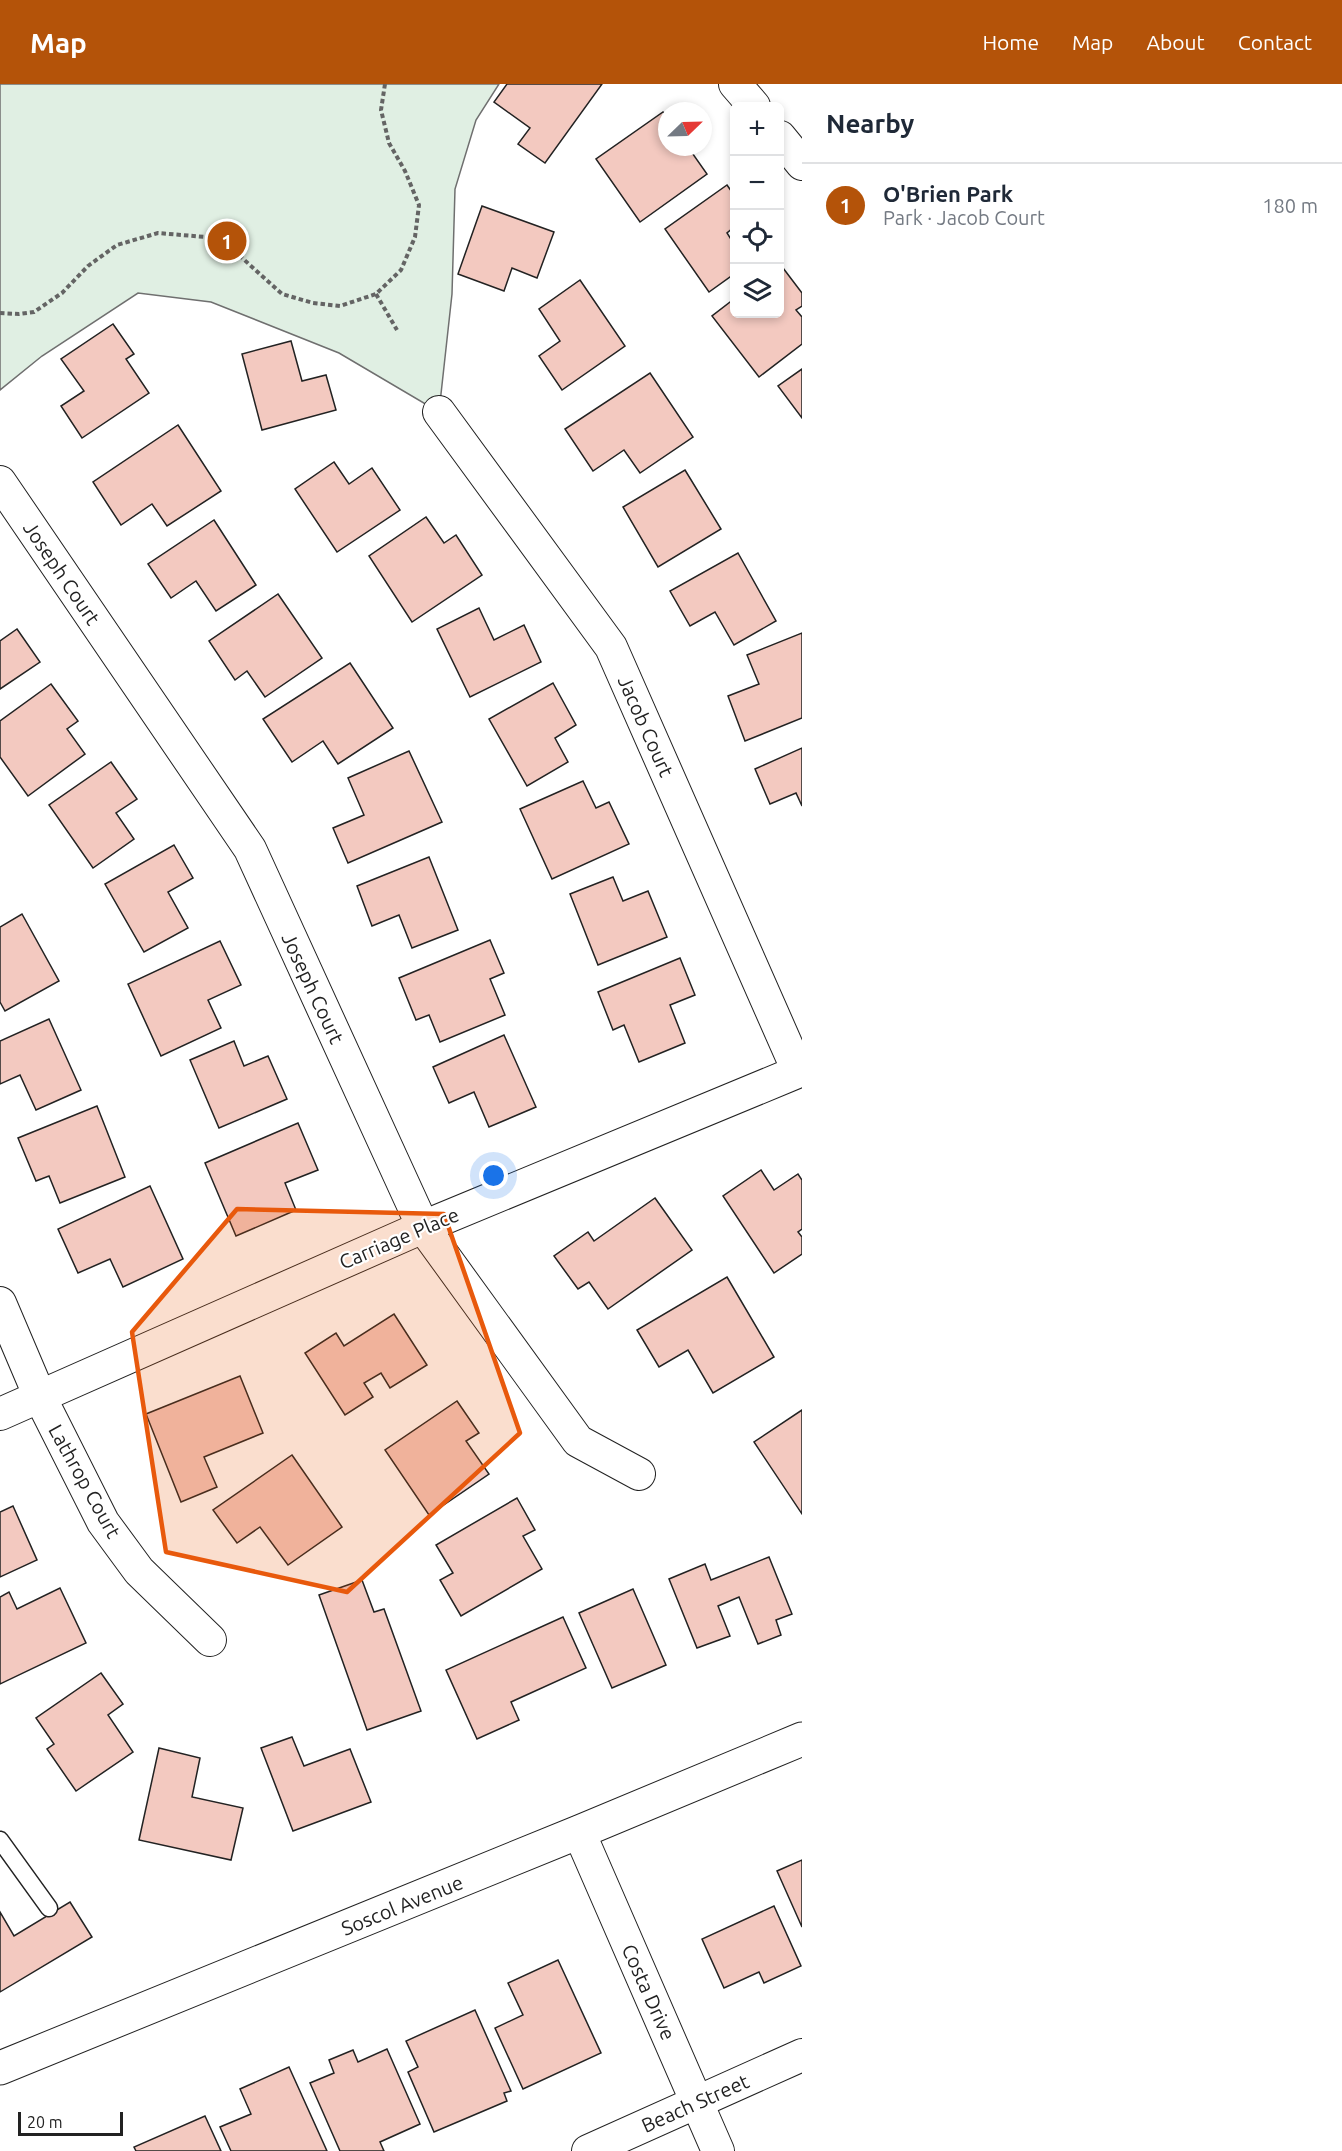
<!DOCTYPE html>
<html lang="en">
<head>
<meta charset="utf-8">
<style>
	:root { --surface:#fff; --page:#f2f2f3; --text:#1f2937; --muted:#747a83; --line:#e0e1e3; --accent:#b45309 }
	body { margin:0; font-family:Ubuntu,sans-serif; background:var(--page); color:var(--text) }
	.controls { position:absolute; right:18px; top:18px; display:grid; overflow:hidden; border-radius:9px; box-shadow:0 3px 9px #0003 }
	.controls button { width:54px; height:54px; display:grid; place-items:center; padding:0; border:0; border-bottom:2px solid var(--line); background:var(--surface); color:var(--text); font:30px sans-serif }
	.compass { position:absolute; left:658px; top:18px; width:54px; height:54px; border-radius:50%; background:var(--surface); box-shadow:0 3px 9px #0003; rotate:67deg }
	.scale { position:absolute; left:18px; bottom:15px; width:105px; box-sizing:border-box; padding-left:6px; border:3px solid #222; border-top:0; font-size:16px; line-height:21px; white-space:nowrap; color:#222; -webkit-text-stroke:4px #fff; paint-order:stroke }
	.you { position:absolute; left:494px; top:1092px; width:21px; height:21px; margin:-15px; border:4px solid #fff; border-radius:50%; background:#1a73e8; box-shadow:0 0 0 9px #1a73e833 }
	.badge { display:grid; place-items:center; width:39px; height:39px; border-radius:50%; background:var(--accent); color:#fff; font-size:20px; font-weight:700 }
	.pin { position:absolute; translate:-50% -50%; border:3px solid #fff; box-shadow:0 2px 6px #0006 }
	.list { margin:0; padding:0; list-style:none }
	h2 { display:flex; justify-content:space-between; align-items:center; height:78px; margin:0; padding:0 24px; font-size:26px }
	h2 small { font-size:20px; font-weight:400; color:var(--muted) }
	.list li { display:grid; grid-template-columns:39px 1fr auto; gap:18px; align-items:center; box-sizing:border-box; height:84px; padding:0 24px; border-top:2px solid var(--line) }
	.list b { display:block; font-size:22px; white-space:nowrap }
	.list p { margin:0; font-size:20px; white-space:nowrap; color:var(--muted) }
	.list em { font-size:20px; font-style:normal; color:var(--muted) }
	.icon { flex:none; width:33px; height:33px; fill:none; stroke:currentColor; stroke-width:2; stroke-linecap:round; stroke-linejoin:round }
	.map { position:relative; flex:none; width:802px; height:2067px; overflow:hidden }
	header { display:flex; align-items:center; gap:36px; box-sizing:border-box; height:84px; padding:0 30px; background:var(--accent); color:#fff }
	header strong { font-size:28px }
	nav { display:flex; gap:33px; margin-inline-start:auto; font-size:21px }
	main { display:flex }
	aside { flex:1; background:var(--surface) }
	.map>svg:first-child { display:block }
	.green { fill:#e0efe3; stroke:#6f6f6f; stroke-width:1.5 }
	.building { fill:#f3c9c0; stroke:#222; stroke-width:1.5 }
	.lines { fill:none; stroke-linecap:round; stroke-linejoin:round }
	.lane-casing { stroke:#222; stroke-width:19 }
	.street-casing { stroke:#222; stroke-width:34 }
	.secondary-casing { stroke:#222; stroke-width:35 }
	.path { stroke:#646464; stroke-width:4; stroke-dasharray:4.5 3; stroke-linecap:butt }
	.lane { stroke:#fff; stroke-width:16 }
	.street { stroke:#fff; stroke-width:32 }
	.secondary { stroke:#fff; stroke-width:33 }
	.marked { fill:#e8590c; fill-opacity:0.2; stroke:#e8590c; stroke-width:4.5; stroke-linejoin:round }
	.labels { text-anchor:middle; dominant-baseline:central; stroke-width:4.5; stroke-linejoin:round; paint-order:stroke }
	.street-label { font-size:20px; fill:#222; stroke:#fff }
</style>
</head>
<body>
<header>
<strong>Map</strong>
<nav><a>Home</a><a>Map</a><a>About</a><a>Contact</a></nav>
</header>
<main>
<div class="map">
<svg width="802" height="2067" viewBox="0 0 802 2067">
	<rect width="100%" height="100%" fill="#fff"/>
	<path class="green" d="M0 0H499L476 36 455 105 452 210 439 328 339 269 211 218 138 209 42 272 0 306Z"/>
	<g class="building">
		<path d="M507 0H602L545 79 518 60 530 44 494 18Z"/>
		<path d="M663 28 667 33V63H688L707 90 640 138 596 75Z"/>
		<path d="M727 101 734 111V143L727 149 734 160V190L709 208 665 145Z"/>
		<path d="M482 122 554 148 537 194 512 184 504 207 458 190Z"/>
		<path d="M780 180 802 209V222L796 226 802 233V260L759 293 712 232 734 215V230H780Z"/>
		<path d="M580 196 625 262 562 306 539 272 560 257 539 225Z"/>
		<path d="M113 240 134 270 126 275 149 309 82 354 61 322 84 307 61 275Z"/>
		<path d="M291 257 302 297 326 291 336 326 262 346 242 270Z"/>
		<path d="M802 285V334L778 302Z"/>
		<path d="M650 289 693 353 640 389 624 366 593 387 565 345Z"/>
		<path d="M178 341 221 407 167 442 152 420 121 441 93 398Z"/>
		<path d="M334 378 349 400 372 384 400 426 337 468 295 405Z"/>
		<path d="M685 386 721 445 658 483 623 423Z"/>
		<path d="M426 433 444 459 456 451 482 491 412 538 369 472Z"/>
		<path d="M214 436 256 501 216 527 196 497 171 514 148 480Z"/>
		<path d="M738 469 776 537 734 561 715 528 690 542 670 507Z"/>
		<path d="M278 510 322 574 265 613 247 587 235 596 209 557Z"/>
		<path d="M479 524 494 556 524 541 541 578 470 613 437 545Z"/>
		<path d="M17 545 40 578 0 605V557Z"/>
		<path d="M802 549V634L745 657 728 612 759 600 747 571Z"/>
		<path d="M350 579 393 644 338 680 323 657 292 678 263 635Z"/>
		<path d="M553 599 576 641 555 654 568 678 527 702 489 635Z"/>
		<path d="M51 600 78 637 67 645 85 670 28 712 0 673V637Z"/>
		<path d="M802 664V722L796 709 770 720 755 685Z"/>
		<path d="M409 667 442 738 348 779 333 744 364 731 348 694Z"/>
		<path d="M111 678 137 715 116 729 134 755 93 784 49 721Z"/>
		<path d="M583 697 596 724 609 718 629 760 552 795 520 725Z"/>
		<path d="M174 761 193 794 168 808 188 844 144 868 105 800Z"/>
		<path d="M429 773 458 846 412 864 399 831 372 842 357 802Z"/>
		<path d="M613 793 623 817 648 807 667 853 598 881 570 810Z"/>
		<path d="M22 830 59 897 5 927 0 918V843Z"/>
		<path d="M490 856 504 889 490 895 505 931 440 958 429 931 416 936 399 894Z"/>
		<path d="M220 857 241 901 208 916 221 944 161 972 128 900Z"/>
		<path d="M680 874 695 911 670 921 685 959 639 978 624 941 613 946 598 908Z"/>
		<path d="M49 935 81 1006 36 1026 20 991 0 1000V957Z"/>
		<path d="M504 951 536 1023 489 1043 474 1008 449 1019 433 983Z"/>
		<path d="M234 957 244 982 268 972 287 1015 219 1044 190 976Z"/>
		<path d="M97 1022 125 1093 60 1119 49 1092 36 1097 18 1054Z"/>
		<path d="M298 1039 318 1086 285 1099 296 1126 236 1152 205 1079Z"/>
		<path d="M761 1086 774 1106 798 1090 802 1096V1145L798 1148 802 1153V1170L774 1189 723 1112Z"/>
		<path d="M150 1102 183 1175 123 1203 110 1175 78 1189 58 1145Z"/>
		<path d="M655 1114 692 1166 608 1225 589 1198 578 1205 554 1172 588 1148 594 1157Z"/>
		<path d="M727 1193 774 1273 713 1309 688 1266 659 1283 637 1246Z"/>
		<path d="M394 1230 427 1281 390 1304 381 1289 364 1299 373 1313 345 1331 305 1269 336 1249 344 1262Z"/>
		<path d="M240 1292 263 1349 204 1373 217 1403 181 1418 146 1330Z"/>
		<path d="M457 1317 479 1349 466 1357 489 1390 429 1431 385 1366Z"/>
		<path d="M802 1326V1430L754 1358Z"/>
		<path d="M292 1371 342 1443 288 1481 260 1443 237 1459 213 1426Z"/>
		<path d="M517 1414 535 1446 523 1452 542 1485 461 1532 440 1496 453 1489 436 1461Z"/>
		<path d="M13 1422 37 1476 0 1493V1428Z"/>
		<path d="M769 1473 792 1530 776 1536 781 1551 758 1560 739 1513 718 1522 730 1552 697 1564 669 1495 705 1480 711 1496Z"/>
		<path d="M362 1496 374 1528 384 1525 421 1627 367 1646 319 1511Z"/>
		<path d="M60 1504 86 1559 0 1600V1513L9 1508 17 1525Z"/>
		<path d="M633 1505 666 1581 612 1604 579 1529Z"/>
		<path d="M563 1533 586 1584 511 1618 519 1636 477 1655 446 1586Z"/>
		<path d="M101 1589 123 1620 108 1631 133 1668 76 1707 47 1665 54 1660 36 1634Z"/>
		<path d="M292 1653 304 1682 350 1665 371 1718 293 1747 261 1664Z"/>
		<path d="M159 1664 200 1674 192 1713 243 1724 231 1776 139 1756Z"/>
		<path d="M802 1776V1843L777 1787Z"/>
		<path d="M70 1818 92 1853 0 1908V1828L14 1852Z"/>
		<path d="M774 1822 801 1882 764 1899 759 1888 724 1904 702 1855Z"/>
		<path d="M558 1876 601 1969 523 2005 495 1944 523 1931 508 1899Z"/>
		<path d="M475 1926 511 2007 504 2009 507 2017 434 2048 408 1988 418 1983 406 1957Z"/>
		<path d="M387 1965 420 2040 380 2058 384 2067H340L310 1999 334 1989 329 1976 353 1966 358 1978Z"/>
		<path d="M289 1983 327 2067H231L220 2043 251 2030 240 2005Z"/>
		<path d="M205 2032 221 2067H136L134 2063Z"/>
	</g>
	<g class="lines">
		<g class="lane-casing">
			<path id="lane" d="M0 1756 49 1824"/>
		</g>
		<g class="street-casing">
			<g id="street">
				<path d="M735 0 754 22"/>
				<path d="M780 53 802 80"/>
				<path d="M439 328 611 563 798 987"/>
				<path d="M0 398 250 765 423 1143 578 1357 639 1390"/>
				<path d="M0 1219 40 1313 103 1438 139 1487 210 1556"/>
				<path d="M0 1330 423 1143 802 986"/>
				<path d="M579 1748 718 2067"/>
				<path d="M588 2067 802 1971"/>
			</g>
		</g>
		<g class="secondary-casing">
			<path id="secondary" d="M0 1984 579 1748 802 1655"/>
		</g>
		<g class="path">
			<path d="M376 210 397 246"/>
			<path d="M0 229 19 230 34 228 62 209 88 182 117 161 158 149 205 153 240 172 282 210 313 219 340 222 376 210 401 186 415 153 419 121 405 87 389 59 381 26 385 0"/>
		</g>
		<use href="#lane" class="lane"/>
		<use href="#street" class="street"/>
		<use href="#secondary" class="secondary"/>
	</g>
	<path class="marked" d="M237 1125 444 1130 520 1349 347 1508 166 1468 132 1248Z"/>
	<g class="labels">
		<g class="street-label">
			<text transform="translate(62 489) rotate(56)">Joseph Court</text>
			<text transform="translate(646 642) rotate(66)">Jacob Court</text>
			<text transform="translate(313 904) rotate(65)">Joseph Court</text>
			<text transform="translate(399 1154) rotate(-23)">Carriage Place</text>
			<text transform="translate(85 1397) rotate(61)">Lathrop Court</text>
			<text transform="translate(402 1821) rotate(-22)">Soscol Avenue</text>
			<text transform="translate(649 1908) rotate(66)">Costa Drive</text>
			<text transform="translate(695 2019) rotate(-24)">Beach Street</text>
		</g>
	</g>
</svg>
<div class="controls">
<button>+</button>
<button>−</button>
<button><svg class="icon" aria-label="locate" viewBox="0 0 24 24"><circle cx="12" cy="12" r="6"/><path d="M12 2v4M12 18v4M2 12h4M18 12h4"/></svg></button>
<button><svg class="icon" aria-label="layers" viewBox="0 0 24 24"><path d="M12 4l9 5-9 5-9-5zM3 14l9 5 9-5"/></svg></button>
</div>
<svg class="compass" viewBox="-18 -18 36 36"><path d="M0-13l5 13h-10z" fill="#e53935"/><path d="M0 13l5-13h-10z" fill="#747a83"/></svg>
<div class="scale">20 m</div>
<div class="you"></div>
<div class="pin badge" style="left:227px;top:157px">1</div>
</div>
<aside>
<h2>Nearby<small></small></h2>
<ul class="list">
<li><span class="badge">1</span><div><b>O'Brien Park</b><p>Park · Jacob Court</p></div><em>180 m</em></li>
</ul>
</aside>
</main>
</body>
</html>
